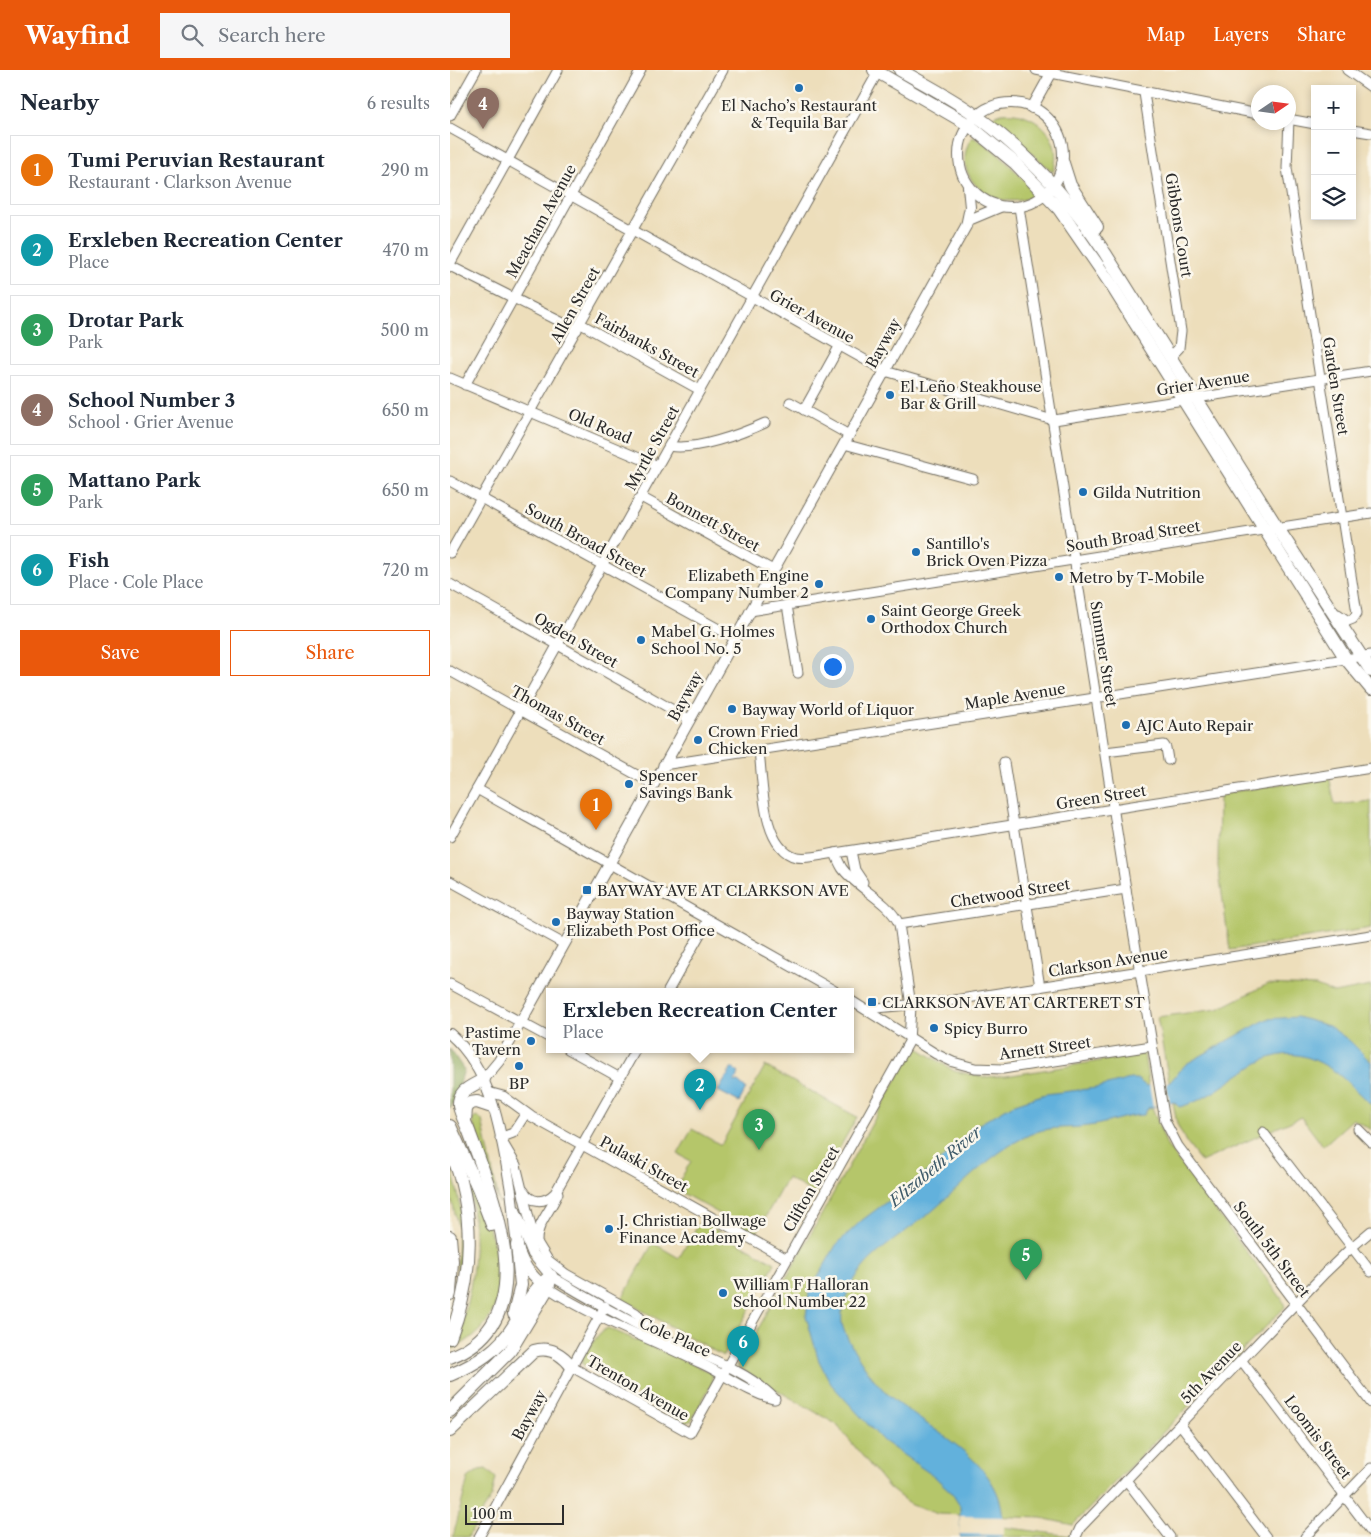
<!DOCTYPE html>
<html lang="en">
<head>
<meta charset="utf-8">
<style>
	:root { --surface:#fff; --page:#f6f6f7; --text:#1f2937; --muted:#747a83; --line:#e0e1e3; --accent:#ea580c }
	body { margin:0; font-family:"Libre Caslon Text",serif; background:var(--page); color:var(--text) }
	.controls { position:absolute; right:15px; top:15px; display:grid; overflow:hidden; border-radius:0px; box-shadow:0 2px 8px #0003 }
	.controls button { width:45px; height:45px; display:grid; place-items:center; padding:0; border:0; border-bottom:1px solid var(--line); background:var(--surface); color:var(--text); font:25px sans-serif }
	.compass { position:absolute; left:801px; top:15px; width:45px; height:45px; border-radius:50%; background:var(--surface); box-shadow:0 2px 8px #0003; rotate:77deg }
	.scale { position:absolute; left:15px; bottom:12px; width:99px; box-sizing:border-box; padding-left:5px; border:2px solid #2b2b2b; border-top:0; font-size:14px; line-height:18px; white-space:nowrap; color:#2b2b2b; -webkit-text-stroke:4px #fbf7ec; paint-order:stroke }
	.you { position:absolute; left:382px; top:596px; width:18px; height:18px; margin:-12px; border:4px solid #fff; border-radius:50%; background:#1a73e8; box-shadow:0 0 0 8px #1a73e833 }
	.badge { display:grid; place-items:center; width:32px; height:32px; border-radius:50%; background:var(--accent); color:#fff; font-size:16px; font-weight:700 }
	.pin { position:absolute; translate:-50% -41px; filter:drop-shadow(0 1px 2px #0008) }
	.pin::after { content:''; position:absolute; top:26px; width:18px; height:15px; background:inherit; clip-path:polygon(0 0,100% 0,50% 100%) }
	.popup { position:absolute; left:96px; top:918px; width:308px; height:65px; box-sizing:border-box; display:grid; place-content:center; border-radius:0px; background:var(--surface); filter:drop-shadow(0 1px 4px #0005); font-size:16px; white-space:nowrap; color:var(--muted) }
	.popup b { font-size:19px; color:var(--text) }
	.popup::after { content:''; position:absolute; left:50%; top:100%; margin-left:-10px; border:10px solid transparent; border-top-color:var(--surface) }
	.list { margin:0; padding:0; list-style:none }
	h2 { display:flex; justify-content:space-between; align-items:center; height:65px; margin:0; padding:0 20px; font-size:21px }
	h2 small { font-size:16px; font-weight:400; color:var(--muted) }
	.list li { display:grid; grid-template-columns:32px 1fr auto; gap:15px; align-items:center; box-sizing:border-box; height:70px; margin:0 10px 10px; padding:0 10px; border:1px solid var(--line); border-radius:0px }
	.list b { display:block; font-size:19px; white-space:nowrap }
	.list p { margin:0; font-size:16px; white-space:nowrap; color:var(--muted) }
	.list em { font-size:16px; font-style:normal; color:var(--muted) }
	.actions { display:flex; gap:10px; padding:15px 20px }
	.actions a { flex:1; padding:11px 0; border:1px solid var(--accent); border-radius:0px; text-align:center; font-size:18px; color:var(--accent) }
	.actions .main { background:var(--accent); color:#fff }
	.icon { flex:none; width:28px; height:28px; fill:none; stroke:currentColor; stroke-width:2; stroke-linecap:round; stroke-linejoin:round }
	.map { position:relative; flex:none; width:921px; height:1467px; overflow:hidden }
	header { display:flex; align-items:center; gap:30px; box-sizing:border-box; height:70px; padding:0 25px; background:var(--accent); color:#fff }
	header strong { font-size:24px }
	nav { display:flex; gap:28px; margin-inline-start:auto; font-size:18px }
	.search { width:350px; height:45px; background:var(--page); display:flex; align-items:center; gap:12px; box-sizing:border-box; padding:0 18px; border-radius:0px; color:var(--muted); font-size:19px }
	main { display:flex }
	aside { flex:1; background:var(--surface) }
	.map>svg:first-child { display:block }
	.green { fill:#b5c66a; stroke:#70784a }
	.forest { fill:#90ab5e; stroke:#5e6b44 }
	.water { fill:#62b1dc; stroke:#466e84 }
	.pier { fill:#eddebb }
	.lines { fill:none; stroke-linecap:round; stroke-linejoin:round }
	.minor-casing { stroke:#6f6a5d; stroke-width:11 }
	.major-casing { stroke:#6f6a5d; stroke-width:12 }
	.highway-casing { stroke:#6f6a5d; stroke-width:14 }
	.minor { stroke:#fff; stroke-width:9 }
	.major { stroke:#fff; stroke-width:10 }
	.highway { stroke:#fff; stroke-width:12 }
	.poi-dot { fill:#1f6fb2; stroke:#fbf7ec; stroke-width:2 }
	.labels { text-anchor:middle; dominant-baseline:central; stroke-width:5; stroke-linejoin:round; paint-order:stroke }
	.poi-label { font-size:15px; fill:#2b2b2b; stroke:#fbf7ec; text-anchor:start }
	.street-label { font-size:15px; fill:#2b2b2b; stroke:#fbf7ec }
	.water-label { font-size:16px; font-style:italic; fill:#3e5a69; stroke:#fbf7ec }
</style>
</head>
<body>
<header>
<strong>Wayfind</strong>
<div class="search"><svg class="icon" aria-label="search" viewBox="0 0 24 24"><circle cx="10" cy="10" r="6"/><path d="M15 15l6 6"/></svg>Search here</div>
<nav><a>Map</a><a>Layers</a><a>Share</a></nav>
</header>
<main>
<aside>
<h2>Nearby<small>6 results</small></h2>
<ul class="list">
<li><span class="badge" style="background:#e8710a">1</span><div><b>Tumi Peruvian Restaurant</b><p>Restaurant · Clarkson Avenue</p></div><em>290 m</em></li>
<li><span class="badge" style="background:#0f9aa8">2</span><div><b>Erxleben Recreation Center</b><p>Place</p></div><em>470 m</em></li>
<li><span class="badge" style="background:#2e9e5b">3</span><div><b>Drotar Park</b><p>Park</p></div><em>500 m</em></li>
<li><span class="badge" style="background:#8d6e63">4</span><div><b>School Number 3</b><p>School · Grier Avenue</p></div><em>650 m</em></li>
<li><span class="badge" style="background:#2e9e5b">5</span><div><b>Mattano Park</b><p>Park</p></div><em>650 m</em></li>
<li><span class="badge" style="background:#0f9aa8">6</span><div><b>Fish</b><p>Place · Cole Place</p></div><em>720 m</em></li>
</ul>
<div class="actions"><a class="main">Save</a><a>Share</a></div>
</aside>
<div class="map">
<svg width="921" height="1467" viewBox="0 0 921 1467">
	<rect width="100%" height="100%" fill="#fbf7ec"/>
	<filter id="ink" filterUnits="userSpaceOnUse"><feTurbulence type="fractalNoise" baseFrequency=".02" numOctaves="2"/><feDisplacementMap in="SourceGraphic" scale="10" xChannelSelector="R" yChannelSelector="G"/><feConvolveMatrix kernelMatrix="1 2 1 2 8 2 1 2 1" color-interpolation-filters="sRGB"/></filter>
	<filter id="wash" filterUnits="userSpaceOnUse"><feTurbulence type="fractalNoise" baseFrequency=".0096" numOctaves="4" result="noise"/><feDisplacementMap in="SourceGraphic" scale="20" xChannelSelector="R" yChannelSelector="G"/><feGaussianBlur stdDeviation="1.12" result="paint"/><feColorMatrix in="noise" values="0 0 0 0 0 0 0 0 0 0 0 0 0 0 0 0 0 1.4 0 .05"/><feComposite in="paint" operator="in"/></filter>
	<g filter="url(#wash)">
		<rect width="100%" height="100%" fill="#eddebb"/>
		<g class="green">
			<path d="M552 43C585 39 615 68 603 102L542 49 543 46Z"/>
			<path d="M522 67C544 76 570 106 587 124 548 147 496 107 522 67Z"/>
			<path d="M879 706 885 735 921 731V858L780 880 768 796 769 724Z"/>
			<path d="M818 914 866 916 884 923 921 916V1060L903 1049 873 1076 851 1047 751 1092 736 1072 727 1054 707 947 768 939Z"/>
			<path d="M465 976 504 1001 533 1007 556 1006 694 984 702 1037 717 1076 832 1229 835 1237 623 1455 591 1448 488 1444 461 1435 439 1418 386 1354 287 1297Z"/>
			<path d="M315 996 407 1047 364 1123 337 1108 306 1164 225 1119 241 1091 228 1084 242 1059 271 1075Z"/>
			<path d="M27 1046 32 1050 49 1133 22 1050Z"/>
			<path d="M0 1091 9 1128 14 1168 7 1211 8 1157 0 1122Z"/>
			<path d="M26 1122C47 1180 74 1243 3 1279 24 1219 28 1185 21 1123Z"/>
			<path d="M250 1151 325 1193 273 1286 172 1229 203 1173 229 1188Z"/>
			<path d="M158 1258 260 1302 262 1305V1313L241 1351 235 1352 132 1294V1286C142 1278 146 1262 158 1258Z"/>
			<path d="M36 1399 46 1408 42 1426 18 1467H3L18 1408 29 1400Z"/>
			<path d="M553 1457 621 1466 623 1467H551Z"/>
		</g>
		<path class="forest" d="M0 979 14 1000C9 1013 8 1028 0 1038Z"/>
		<g class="water">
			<path d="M847 947 879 956 900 971 921 992V1034C908 1024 897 1010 884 1001 815 953 789 1023 729 1037L724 1032 698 1038 694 1045C675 1045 657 1054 638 1056 621 1059 603 1056 586 1062 545 1078 513 1115 481 1142 461 1158 439 1172 421 1189 406 1203 389 1232 392 1253 393 1261 400 1273 404 1280 415 1298 426 1314 442 1328 485 1365 566 1397 551 1467H510V1436L501 1422 485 1407 433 1371 381 1314 369 1291 356 1246 359 1223 386 1175 411 1151 486 1095 524 1057 562 1035 595 1024 646 1018 680 1009H687L696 1016 719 1013 736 994 817 949Z"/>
			<path d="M282 998 289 1003 284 1012H288L296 1019 289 1032 268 1021Z"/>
		</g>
		<g class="pier">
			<path d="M716 1011 720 1033 703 1036 699 1014Z"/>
			<path d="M510 1446 554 1447V1465L509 1464Z"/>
		</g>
	</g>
	<g filter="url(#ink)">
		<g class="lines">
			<g class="minor-casing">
				<g id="minor">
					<path d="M586 0 808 44"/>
					<path d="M897 0 921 17"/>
					<path d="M694 23 731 261 729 278 720 287"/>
					<path d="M0 46 26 0"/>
					<path d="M838 49 865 54"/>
					<path d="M839 49 837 98 907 543 903 549 898 551 888 544"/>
					<path d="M0 58 435 301 596 348 604 350 921 301"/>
					<path d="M902 60 921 63"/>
					<path d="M569 137 676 819 715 1051 728 1076 921 1333"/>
					<path d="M0 194 108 0"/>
					<path d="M0 196 127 260"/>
					<path d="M131 254 250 320"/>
					<path d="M0 308 208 396"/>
					<path d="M15 315 191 0"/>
					<path d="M340 332 399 365"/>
					<path d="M354 340 389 277"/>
					<path d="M394 374 523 409"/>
					<path d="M219 376C245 381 291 364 315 353"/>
					<path d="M0 411 285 568"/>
					<path d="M191 427 323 500"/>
					<path d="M0 483 273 0"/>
					<path d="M0 514 239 649"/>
					<path d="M337 535 348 603"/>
					<path d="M300 541 921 443"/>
					<path d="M0 601 203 714"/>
					<path d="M309 681C313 710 311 778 346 787 358 789 373 785 385 783L921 698"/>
					<path d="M655 682 714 675 716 678 718 690"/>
					<path d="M554 692 590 917"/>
					<path d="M213 695 921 585"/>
					<path d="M27 719 385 921"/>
					<path d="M0 767 428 2"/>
					<path d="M401 781 405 800 413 812"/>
					<path d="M0 811 114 874"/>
					<path d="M449 854 676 819"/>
					<path d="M0 914 100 968"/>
					<path d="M218 921 258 850"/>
					<path d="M400 930 486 984 503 992 525 998 553 999 702 976"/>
					<path d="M417 939 498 931 921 865"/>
					<path d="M118 979 170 1008"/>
					<path d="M38 1022 53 1026 82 1047 337 1189"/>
					<path d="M76 1043 63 1063 50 1068 66 1095 81 1156 87 1172 98 1190 116 1204 186 1243 203 1262"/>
					<path d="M908 1059 921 1072"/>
					<path d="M813 1062 921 1202"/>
					<path d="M74 1121C81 1134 95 1133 105 1123L186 979"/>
					<path d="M87 1170C87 1153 102 1139 108 1123"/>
					<path d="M101 1206C137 1228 175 1249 212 1267 248 1284 298 1300 325 1329"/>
					<path d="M98 1218C146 1249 199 1268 250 1293 275 1304 296 1322 323 1329"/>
					<path d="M792 1291 921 1461"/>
					<path d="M122 1297 240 1363 459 972 461 936 449 854C438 830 406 818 392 798 389 793 387 788 385 783"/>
					<path d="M730 1354 816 1467"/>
					<path d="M676 1410 720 1467"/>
					<path d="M29 1467 155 1236"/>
					<path d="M626 1467 630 1458 875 1203 902 1177 921 1161"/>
					<path d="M855 1467 921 1398"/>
				</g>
			</g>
			<g class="major-casing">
				<g id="major">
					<circle cx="561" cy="85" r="52"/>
					<path d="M582 38 603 0"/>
					<path d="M519 150 550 137"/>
					<path d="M0 964C43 1001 52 1067 61 1121 67 1159 59 1190 96 1217"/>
					<path d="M34 1009 49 991 516 156 520 137 518 117"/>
					<path d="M65 1140 83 1184 101 1206"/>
				</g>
			</g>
			<g class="highway-casing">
				<g id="highway">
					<path d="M424 0 519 55 565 93 609 139 660 213 896 589 921 619"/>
					<path d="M450 0C476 15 504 29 528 47 579 84 620 130 655 183L827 457 921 601"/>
					<path d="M613 93 620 115 647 157"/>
					<path d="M15 1051 16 1039 20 1033 27 1032 42 1037"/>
					<path d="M0 1056 28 1118 42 1155"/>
					<path d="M0 1079C26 1140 24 1207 0 1268"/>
					<path d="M0 1167 2 1191 0 1224"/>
					<path d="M64 1244 71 1215 67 1175"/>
					<path d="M0 1287C95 1251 45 1132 20 1064 17 1055 11 1046 9 1036 8 1019 22 1017 34 1009"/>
					<path d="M0 1305C26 1294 49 1280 64 1255 75 1237 83 1218 101 1206"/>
					<path d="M0 1341 60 1281 98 1218 101 1206"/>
					<path d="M0 1361 84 1281C100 1276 113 1285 122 1297"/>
				</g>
			</g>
			<use href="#minor" class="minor"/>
			<use href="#major" class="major"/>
			<use href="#highway" class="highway"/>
		</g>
	</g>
	<g class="poi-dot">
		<circle cx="349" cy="18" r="5"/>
		<circle cx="440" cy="325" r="5"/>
		<circle cx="633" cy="422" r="5"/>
		<circle cx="466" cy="482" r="5"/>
		<circle cx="609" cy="507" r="5"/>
		<circle cx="369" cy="514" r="5"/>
		<circle cx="421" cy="549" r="5"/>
		<circle cx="191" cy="570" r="5"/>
		<circle cx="282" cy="639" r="5"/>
		<circle cx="676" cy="655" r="5"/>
		<circle cx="248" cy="670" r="5"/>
		<circle cx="179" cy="714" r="5"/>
		<rect x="132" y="815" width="10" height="10" rx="2.5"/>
		<circle cx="106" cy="852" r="5"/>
		<rect x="417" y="927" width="10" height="10" rx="2.5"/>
		<circle cx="484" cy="958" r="5"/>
		<circle cx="81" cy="971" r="5"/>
		<circle cx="69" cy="996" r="5"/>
		<circle cx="159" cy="1159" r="5"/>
		<circle cx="273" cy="1223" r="5"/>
	</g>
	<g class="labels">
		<g class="poi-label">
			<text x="349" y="35" text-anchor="middle">El Nacho’s Restaurant<tspan x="349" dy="17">&amp; Tequila Bar</tspan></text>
			<text x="450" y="316">El Leño Steakhouse<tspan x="450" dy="17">Bar &amp; Grill</tspan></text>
			<text x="643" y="422">Gilda Nutrition</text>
			<text x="476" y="473">Santillo's<tspan x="476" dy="17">Brick Oven Pizza</tspan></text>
			<text x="359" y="505" text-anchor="end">Elizabeth Engine<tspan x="359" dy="17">Company Number 2</tspan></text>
			<text x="619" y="507">Metro by T-Mobile</text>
			<text x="431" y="540">Saint George Greek<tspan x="431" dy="17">Orthodox Church</tspan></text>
			<text x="201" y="561">Mabel G. Holmes<tspan x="201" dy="17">School No. 5</tspan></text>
			<text x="292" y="639">Bayway World of Liquor</text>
			<text x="686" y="655">AJC Auto Repair</text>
			<text x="258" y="661">Crown Fried<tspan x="258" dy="17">Chicken</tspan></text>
			<text x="189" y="705">Spencer<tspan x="189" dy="17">Savings Bank</tspan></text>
			<text x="147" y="820">BAYWAY AVE AT CLARKSON AVE</text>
			<text x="116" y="843">Bayway Station<tspan x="116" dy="17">Elizabeth Post Office</tspan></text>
			<text x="432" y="932">CLARKSON AVE AT CARTERET ST</text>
			<text x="494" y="958">Spicy Burro</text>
			<text x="71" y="962" text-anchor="end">Pastime<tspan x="71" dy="17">Tavern</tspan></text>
			<text x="69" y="1013" text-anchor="middle">BP</text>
			<text x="169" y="1150">J. Christian Bollwage<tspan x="169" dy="17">Finance Academy</tspan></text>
			<text x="283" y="1214">William F Halloran<tspan x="283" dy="17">School Number 22</tspan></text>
		</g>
		<g class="street-label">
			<text transform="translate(91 151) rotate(-61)">Meacham Avenue</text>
			<text transform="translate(729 155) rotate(81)">Gibbons Court</text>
			<text transform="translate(125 235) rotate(-61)">Allen Street</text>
			<text transform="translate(362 246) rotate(29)">Grier Avenue</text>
			<text transform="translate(433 273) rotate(-61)">Bayway</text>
			<text transform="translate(197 275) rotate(29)">Fairbanks Street</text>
			<text transform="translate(753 313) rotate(-9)">Grier Avenue</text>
			<text transform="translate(886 316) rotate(81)">Garden Street</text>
			<text transform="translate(150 356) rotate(23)">Old Road</text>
			<text transform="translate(202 378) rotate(-61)">Myrtle Street</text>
			<text transform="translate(263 452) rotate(29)">Bonnett Street</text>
			<text transform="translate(683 466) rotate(-9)">South Broad Street</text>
			<text transform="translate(136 470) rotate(29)">South Broad Street</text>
			<text transform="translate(126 570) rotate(30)">Ogden Street</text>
			<text transform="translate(654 584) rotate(81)">Summer Street</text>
			<text transform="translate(235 626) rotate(-61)">Bayway</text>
			<text transform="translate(565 626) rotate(-9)">Maple Avenue</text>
			<text transform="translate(108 645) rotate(29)">Thomas Street</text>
			<text transform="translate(651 727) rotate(-9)">Green Street</text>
			<text transform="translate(560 823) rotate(-9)">Chetwood Street</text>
			<text transform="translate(658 892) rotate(-9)">Clarkson Avenue</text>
			<text transform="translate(595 978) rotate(-8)">Arnett Street</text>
			<text transform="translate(194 1094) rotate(29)">Pulaski Street</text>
			<text transform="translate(361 1119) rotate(-60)">Clifton Street</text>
			<text transform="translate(822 1179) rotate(53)">South 5th Street</text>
			<text transform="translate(225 1267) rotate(24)">Cole Place</text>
			<text transform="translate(761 1302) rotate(-46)">5th Avenue</text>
			<text transform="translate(188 1318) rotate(30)">Trenton Avenue</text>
			<text transform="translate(79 1345) rotate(-62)">Bayway</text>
			<text transform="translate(868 1367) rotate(53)">Loomis Street</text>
		</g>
		<g class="water-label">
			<text transform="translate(485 1096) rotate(-40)">Elizabeth River</text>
		</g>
	</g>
</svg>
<div class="controls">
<button>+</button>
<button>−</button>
<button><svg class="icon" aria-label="layers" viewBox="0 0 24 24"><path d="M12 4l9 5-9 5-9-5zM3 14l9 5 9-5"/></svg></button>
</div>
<svg class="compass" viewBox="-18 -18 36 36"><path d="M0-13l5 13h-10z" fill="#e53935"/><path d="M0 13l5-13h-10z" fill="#747a83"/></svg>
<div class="scale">100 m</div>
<div class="you"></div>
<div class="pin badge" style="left:146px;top:760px;background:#e8710a">1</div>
<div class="pin badge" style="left:250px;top:1040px;background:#0f9aa8">2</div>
<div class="popup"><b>Erxleben Recreation Center</b>Place</div>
<div class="pin badge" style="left:309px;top:1080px;background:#2e9e5b">3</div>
<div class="pin badge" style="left:33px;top:59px;background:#8d6e63">4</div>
<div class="pin badge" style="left:576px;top:1210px;background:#2e9e5b">5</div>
<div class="pin badge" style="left:293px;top:1297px;background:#0f9aa8">6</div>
</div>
</main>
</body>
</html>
